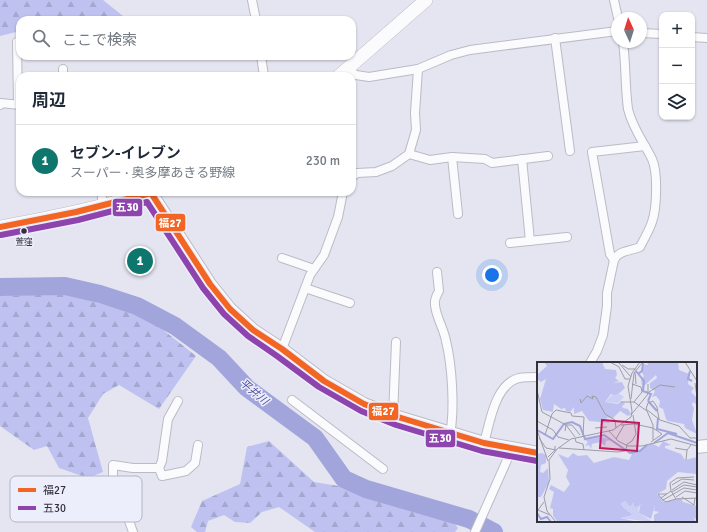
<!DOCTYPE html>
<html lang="ja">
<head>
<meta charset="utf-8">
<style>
	:root { --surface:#fff; --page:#f2f2f3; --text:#1f2937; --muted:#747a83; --line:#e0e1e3; --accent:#0f766e }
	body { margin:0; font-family:Signika,"Noto Sans JP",sans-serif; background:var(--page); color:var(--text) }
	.controls { position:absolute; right:12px; top:12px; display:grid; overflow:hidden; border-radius:8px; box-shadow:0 1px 3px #0004 }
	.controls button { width:36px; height:36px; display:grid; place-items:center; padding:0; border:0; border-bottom:1px solid var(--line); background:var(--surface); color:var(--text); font:20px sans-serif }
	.compass { position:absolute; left:611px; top:12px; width:36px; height:36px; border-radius:50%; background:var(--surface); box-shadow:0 1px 3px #0004; rotate:356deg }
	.you { position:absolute; left:492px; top:275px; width:14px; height:14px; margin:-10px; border:3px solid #fff; border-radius:50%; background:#1a73e8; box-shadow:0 0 0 6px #1a73e833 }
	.badge { display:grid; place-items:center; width:26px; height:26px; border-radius:50%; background:var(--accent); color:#fff; font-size:13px; font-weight:700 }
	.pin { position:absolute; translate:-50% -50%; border:2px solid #fff; box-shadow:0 1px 4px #0006 }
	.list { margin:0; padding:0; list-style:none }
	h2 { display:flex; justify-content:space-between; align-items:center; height:52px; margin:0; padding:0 16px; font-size:17px }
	h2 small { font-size:13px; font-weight:400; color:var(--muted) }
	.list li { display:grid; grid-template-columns:26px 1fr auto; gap:12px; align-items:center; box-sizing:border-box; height:72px; padding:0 16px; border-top:1px solid var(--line) }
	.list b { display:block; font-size:15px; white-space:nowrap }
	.list p { margin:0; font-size:13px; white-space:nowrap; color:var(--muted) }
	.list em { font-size:13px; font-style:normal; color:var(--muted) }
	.icon { flex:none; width:22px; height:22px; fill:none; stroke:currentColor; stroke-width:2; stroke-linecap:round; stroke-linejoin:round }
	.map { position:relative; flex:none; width:707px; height:532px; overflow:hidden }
	.search { position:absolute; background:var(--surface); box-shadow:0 1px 3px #0004; left:16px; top:16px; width:340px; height:44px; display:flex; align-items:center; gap:10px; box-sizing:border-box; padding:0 14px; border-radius:12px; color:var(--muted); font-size:15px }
	.panel { position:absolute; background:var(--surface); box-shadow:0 1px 3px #0004; left:16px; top:72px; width:340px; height:124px; border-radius:12px }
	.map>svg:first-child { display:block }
	.forest { fill:url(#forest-firs) }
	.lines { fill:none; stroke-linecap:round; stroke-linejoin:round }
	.river { stroke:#a2a5db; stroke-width:18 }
	.minor-casing { stroke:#babbc5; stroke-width:10 }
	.secondary-casing { stroke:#babbc5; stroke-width:14 }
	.primary-casing { stroke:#babbc5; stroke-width:14 }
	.minor { stroke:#fbfbfd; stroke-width:8 }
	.secondary { stroke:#fbfbfd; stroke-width:12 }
	.primary { stroke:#fbfbfd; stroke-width:13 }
	.bus-1-casing { stroke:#edeefc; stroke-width:9 }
	.bus-2-casing { stroke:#edeefc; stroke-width:9 }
	.bus-1 { stroke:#f26522; stroke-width:6 }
	.bus-2 { stroke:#8e44ad; stroke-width:6 }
	.bus-dot { fill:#30313a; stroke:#edeefc; stroke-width:1.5 }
	.labels { text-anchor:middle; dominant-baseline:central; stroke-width:3; stroke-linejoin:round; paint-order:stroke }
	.bus-label { font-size:9px; fill:#30313a; stroke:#edeefc }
	.water-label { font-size:11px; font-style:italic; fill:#4b489e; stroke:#edeefc }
	.inset-river { fill:none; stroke:#a2a5db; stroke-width:2 }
	.inset-road { fill:none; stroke:#9c9da8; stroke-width:1 }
	.view { fill:#c2185b; fill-opacity:0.15; stroke:#c2185b; stroke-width:2 }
	.inset-edge { fill:none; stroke:#30313a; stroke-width:2 }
	.key { fill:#edeefc; stroke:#b4b5c2; stroke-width:1 }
	.key-label { font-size:11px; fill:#30313a }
	.line-badge { stroke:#edeefc; stroke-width:1.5 }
	.badge-label { font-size:11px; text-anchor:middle; font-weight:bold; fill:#fff }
</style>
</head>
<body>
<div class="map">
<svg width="707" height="532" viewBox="0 0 707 532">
	<defs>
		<pattern id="forest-firs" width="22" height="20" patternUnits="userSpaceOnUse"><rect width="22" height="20" fill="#bfc2f0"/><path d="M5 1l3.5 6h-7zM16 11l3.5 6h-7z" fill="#a4a7cf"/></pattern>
	</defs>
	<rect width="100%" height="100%" fill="#e4e5f1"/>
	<g class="forest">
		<path d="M0 0H103L128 20H20V31L0 36Z"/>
		<path d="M64 293 147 317 196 356 159 409 119 385 103 394 88 418 103 472 88 478 59 468 47 446 34 450 0 426V296Z"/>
		<path d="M269 441 314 482 357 489 453 522 458 528 455 532H315L279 507 262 512 250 523 235 522 224 515 208 521 205 532H197L191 527 202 501 240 484 247 447Z"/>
	</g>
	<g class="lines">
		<path class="river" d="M0 287 65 286 100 294 137 306 175 326 219 358 247 388 315 438 344 479 366 489 469 519 494 532"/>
		<g class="minor-casing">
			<g id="minor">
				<path d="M252 0 256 20"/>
				<path d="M614 0 618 18"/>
				<path d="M641 33 662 34"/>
				<path d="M692 37 707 38"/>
				<path d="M555 38 570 151"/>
				<path d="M17 42 18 104"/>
				<path d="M261 56 264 76"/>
				<path d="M63 69V76"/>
				<path d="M347 69 356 75 369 77 418 69 451 55 470 50 617 31"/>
				<path d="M0 105 1 103 20 105"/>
				<path d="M409 154 430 160 452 157 485 159 492 163 548 156"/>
				<path d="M452 157 458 214"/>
				<path d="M522 159 530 241"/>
				<path d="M352 177 357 173 376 172 392 166 409 154 416 130 415 113 418 69"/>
				<path d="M102 206V192"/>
				<path d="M510 243 567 237"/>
				<path d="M282 258 314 269"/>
				<path d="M614 260 610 254 592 152 645 146"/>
				<path d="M437 272 439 291C436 296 434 300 435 305 436 317 444 329 446 341 452 365 455 410 450 434"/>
				<path d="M305 288 350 303"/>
				<path d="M282 349 310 275 324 255 338 217 343 192"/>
				<path d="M590 363 597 351 603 335 607 306V293L614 260C619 250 631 251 640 247 644 239 649 231 652 222 657 208 658 172 652 159 644 143 632 127 628 109 625 88 626 64 623 42"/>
				<path d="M292 400 383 469"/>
				<path d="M178 401 168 419 162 461 159 468 162 476 186 471 195 463 198 445"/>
				<path d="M393 416 396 342"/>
				<path d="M484 443C490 422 495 384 519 378 525 377 532 377 538 377"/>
				<path d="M133 532 113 476V465L133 468H159"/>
				<path d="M475 532 512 449"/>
			</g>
		</g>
		<g class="secondary-casing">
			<g id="secondary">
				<path d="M151 193 210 284 230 309 253 330 282 349 324 381 364 404 398 417 484 443 538 453"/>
				<path d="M696 447 707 446"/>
			</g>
		</g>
		<g class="primary-casing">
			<g id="primary">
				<path d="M339 76 426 0"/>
				<path d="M0 227C52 218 104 206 155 192"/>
			</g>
		</g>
		<use href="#minor" class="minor"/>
		<use href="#secondary" class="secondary"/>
		<use href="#primary" class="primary"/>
		<g class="bus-1-casing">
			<path id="bus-1" d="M0 227 76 212 151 193 210 284 230 309 253 330 282 349 324 381 364 404 398 417 484 443 538 453"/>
		</g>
		<g class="bus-2-casing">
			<path id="bus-2" d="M1 235 78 220 147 202 203 288 224 314 248 336 277 356 319 387 361 411 396 425 482 451 537 461"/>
		</g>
		<use href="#bus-1" class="bus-1"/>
		<use href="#bus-2" class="bus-2"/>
	</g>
	<circle class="bus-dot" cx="24" cy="231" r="3.5"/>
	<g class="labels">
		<g class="bus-label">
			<text x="24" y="242">萱窪</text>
		</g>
		<g class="water-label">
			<text transform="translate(254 392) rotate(40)">平井川</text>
		</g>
	</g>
	<g transform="translate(537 362)">
		<rect width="160" height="160" fill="#e4e5f1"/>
		<path d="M7 0H65L68 7 79 8 80 13 78 16 82 19 76 21 85 20 88 26 79 34 74 32 68 40 81 42 84 39 88 42 85 44 86 46 91 47 94 52 91 54 83 49 76 56H69L73 61 52 59 45 49 37 52V45L33 50 29 49 28 46 24 47 17 42 16 50 6 48 3 37 9 17 4 20 0 17V13L10 4ZM110 0H141L142 8 152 12 151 22 157 26 154 30 160 36V43L156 40 155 43 157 46 155 58 160 72 148 66 147 62 131 59 129 57 126 47 122 45 123 39 119 34 115 35 118 29 113 26V21L120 16 119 13 107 24 106 32 104 17 107 14 104 9 106 2 111 3ZM61 74 74 78 69 79 68 84 63 80 55 82 54 87 52 83 48 84 51 80 47 77ZM126 79 134 83 128 84V86L144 92 148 98 160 95V121L159 112 141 110 130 119 129 127 120 132 127 140 144 136 146 140 160 144V158L156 155 159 160H117V153L122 150 117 149 118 143 114 157 102 151 103 143 98 146 96 142 93 145 88 139 84 142 87 146 96 153 84 156 100 160H21L16 154V147L13 146 17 130 12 127 14 123 27 130 33 122 29 115 31 108 21 92 31 96 36 91 41 94 50 93 57 101 77 95 92 98 95 92 90 88 100 89 114 81 122 85ZM5 91 9 93V101L4 103 3 110 6 111 11 106 12 120 4 135H1L0 92Z" fill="#bfc2f0"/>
		<path d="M88 139 93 145 96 140 98 146 107 141 101 146 102 151 116 160 83 156 96 153 87 146 84 141Z" fill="#cdd0f6"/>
		<path d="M83 32 87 35 81 41 68 40 75 33Z" fill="#cdd0f6"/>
		<path class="inset-river" d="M99 9 107 19 106 29 114 32 111 39M153 9 151 17 155 19M101 12 105 9 106 1M111 39 120 49M121 56 120 67 140 72M0 68 16 77 27 62 35 60 43 64 48 77 67 73 93 91 103 89 110 83M117 81 131 71 160 81M0 151 4 157 10 155 14 160"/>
		<path class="inset-road" d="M73 0 82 5 88 17H93M81 0 94 15M148 0 160 19M85 3 91 7H99M98 10 99 22M158 21 160 35M95 22 104 25 105 30 97 40M0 28 5 50 29 63 38 75M112 30 123 23 138 25M43 37 44 41 50 34 56 37 55 34 59 35 68 52 78 58 79 66M94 37 97 11 106 0M84 40H97L110 49 116 63V78M109 47 123 58 142 64 153 76H160M109 47 111 41 116 39 120 45 122 57M94 53 111 32V22M0 59 16 68 21 75 32 78M84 63 97 62 116 66M58 66 70 65M0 68 11 99M28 69 29 63H35L43 73M72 69 81 79 91 84H105L134 77 160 84M8 73 15 52 19 48 34 51 35 54 47 55 46 73M2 76 9 86 19 88M38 76 39 80 46 82 47 88M79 77 87 63M114 80 125 72 116 66M89 83 95 79 99 72 96 53M22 86 81 90 88 89 90 84M138 86 150 88M11 95 18 88V84M149 98 150 88 154 83M157 115 140 116 133 121 134 129 139 137 160 136M135 123 145 117 157 118M135 128 147 120 160 123M135 130 147 123 160 125M139 135 148 129 160 131M145 135 157 143 158 136M124 136 121 132H130M126 138 147 126 160 128M126 138 124 136 134 129M126 138 129 140 139 137M7 140 1 148 13 153M19 160 10 149 7 135 13 117 12 98 20 87 34 77 76 68 94 55 95 49 91 24 95 11 103 0"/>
		<path class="view" d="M65 58 102 61 100 89 63 86Z"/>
		<rect width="160" height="160" class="inset-edge"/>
	</g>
	<rect x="10" y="476" width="132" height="46" rx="6" class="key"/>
	<rect x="18" y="488" width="18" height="4" fill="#f26522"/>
	<rect x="18" y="506" width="18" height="4" fill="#8e44ad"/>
	<g class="key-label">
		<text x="43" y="494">福27</text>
		<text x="43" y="512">五30</text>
	</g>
	<g class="line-badge">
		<rect x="112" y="198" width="31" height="19" rx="4" fill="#8e44ad"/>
		<rect x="155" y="213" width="31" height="19" rx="4" fill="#f26522"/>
		<rect x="368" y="402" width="31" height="19" rx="4" fill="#f26522"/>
		<rect x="425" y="429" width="31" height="19" rx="4" fill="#8e44ad"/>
	</g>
	<g class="badge-label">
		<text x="127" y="211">五30</text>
		<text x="170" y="227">福27</text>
		<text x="383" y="415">福27</text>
		<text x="440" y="442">五30</text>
	</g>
</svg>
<div class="controls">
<button>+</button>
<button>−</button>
<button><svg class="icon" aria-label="layers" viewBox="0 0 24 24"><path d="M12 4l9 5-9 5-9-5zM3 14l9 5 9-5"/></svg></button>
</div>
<svg class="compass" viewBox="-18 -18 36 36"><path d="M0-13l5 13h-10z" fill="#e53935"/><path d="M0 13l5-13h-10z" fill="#747a83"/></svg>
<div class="you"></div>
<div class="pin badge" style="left:140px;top:261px">1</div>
<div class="search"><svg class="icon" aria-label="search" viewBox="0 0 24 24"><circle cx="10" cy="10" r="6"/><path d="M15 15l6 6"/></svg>ここで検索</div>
<section class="panel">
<h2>周辺<small></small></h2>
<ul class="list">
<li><span class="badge">1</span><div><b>セブン-イレブン</b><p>スーパー · 奥多摩あきる野線</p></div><em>230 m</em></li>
</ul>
</section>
</div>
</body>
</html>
